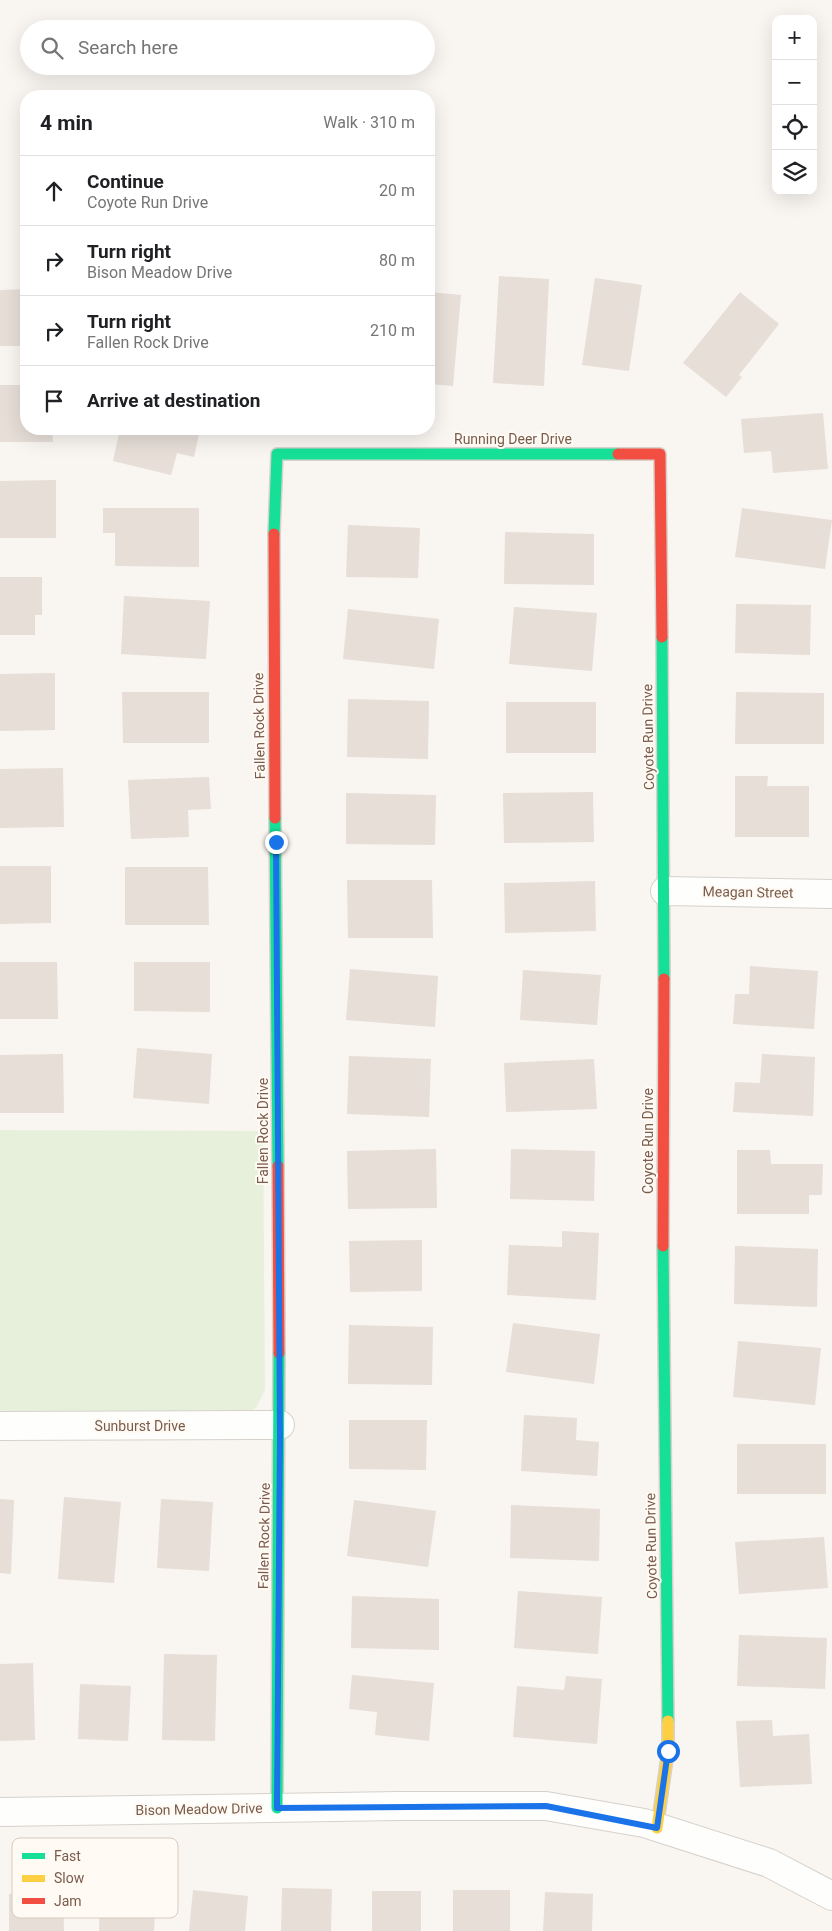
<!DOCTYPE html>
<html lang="en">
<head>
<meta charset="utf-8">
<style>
	:root { --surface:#fff; --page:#f6f6f6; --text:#202124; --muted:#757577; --line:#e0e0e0 }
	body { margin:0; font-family:Roboto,sans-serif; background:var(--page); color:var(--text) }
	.controls { position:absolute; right:15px; top:15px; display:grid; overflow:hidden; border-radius:10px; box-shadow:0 5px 20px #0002 }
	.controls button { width:45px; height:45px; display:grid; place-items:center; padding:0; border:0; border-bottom:1px solid var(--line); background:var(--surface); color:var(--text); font:25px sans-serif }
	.stop { position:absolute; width:15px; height:15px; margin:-11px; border:4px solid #1a73e8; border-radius:50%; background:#fff }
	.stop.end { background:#1a73e8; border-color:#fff; box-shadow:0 1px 5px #0008 }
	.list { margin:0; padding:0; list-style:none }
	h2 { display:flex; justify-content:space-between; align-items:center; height:65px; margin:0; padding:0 20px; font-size:21px }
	h2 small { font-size:16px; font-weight:400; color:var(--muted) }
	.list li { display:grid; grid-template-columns:32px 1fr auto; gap:15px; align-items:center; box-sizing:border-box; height:70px; padding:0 20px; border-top:1px solid var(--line) }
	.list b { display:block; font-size:19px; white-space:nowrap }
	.list p { margin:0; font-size:16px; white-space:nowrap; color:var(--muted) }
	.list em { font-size:16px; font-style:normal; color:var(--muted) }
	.icon { flex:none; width:28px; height:28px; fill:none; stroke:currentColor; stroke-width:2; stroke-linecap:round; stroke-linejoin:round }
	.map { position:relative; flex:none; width:832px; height:1931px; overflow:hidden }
	.search { position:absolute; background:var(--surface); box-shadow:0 5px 20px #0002; left:20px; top:20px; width:415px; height:55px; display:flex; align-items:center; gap:12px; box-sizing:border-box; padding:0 18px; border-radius:28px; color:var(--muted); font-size:19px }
	.panel { position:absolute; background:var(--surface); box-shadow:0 5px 20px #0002; left:20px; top:90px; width:415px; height:345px; border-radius:20px }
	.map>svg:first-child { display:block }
	.green { fill:#e7f0db }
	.building { fill:#e6ded7 }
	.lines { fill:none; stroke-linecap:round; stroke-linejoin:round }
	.street-casing { stroke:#d7d1cb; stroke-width:30 }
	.fast-casing { stroke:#d9d2cb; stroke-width:14 }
	.slow-casing { stroke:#d9d2cb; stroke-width:14 }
	.jam-casing { stroke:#d9d2cb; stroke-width:14 }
	.street { stroke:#fefefd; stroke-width:28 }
	.fast { stroke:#16e098; stroke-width:11 }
	.slow { stroke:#ffcf43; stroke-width:11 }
	.jam { stroke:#f24e42; stroke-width:11 }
	.route { stroke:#1a73e8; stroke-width:6 }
	.labels { text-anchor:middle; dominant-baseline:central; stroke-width:4; stroke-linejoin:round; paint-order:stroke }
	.street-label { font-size:14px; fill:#7a5c4d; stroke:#fffaf3 }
	.key { fill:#fffaf3; stroke:#d7cbc1; stroke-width:1 }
	.key-label { font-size:14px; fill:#7a5c4d }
</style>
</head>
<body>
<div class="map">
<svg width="832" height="1931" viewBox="0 0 832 1931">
	<rect width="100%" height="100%" fill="#f9f5f0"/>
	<path class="green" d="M0 1130 263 1131 265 1390 256 1408 245 1413 0 1415Z"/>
	<g class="building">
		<path d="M499 276 549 279 544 386 493 383Z"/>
		<path d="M595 278 642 285 629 371 582 365Z"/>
		<path d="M26 289V346H0V290Z"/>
		<path d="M429 292 461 295 453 386 429 384Z"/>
		<path d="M740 292 779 324 739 375 742 377 726 397 683 363Z"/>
		<path d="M0 385H26V429H52L53 442H0Z"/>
		<path d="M823 413 828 469 773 473 771 451 744 453 741 419Z"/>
		<path d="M120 429H200L194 457 177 453 171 475 113 461Z"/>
		<path d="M56 480V538H0V481Z"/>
		<path d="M103 508H199V567L115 566V533H103Z"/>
		<path d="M742 508 832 520 825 569 735 557Z"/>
		<path d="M348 525 420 528 418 578 346 577Z"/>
		<path d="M505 532 594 534V585L504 584Z"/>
		<path d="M0 577H42V615H35V635H0Z"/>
		<path d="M124 596 210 601 206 659 121 654Z"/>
		<path d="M736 604 811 605 810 655 735 653Z"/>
		<path d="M514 607 597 613 592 671 509 664Z"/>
		<path d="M348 609 439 619 434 669 343 659Z"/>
		<path d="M55 673V730L0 731V674Z"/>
		<path d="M122 692H209V743H123Z"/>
		<path d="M736 692 824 693V744H735Z"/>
		<path d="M348 699 429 701 428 759 347 757Z"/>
		<rect x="506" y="702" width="90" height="51"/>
		<path d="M63 768 64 827 0 828V769Z"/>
		<path d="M735 776H768L767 786H809V837H735Z"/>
		<path d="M209 777 211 809 188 810 189 837 131 839 128 780Z"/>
		<path d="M593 792 594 842 504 843 503 793Z"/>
		<path d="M346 793 436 795 435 845 346 844Z"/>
		<path d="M0 866H51V923L0 924Z"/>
		<path d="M125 867H208L209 925H125Z"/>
		<path d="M347 880H432L433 938H348Z"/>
		<path d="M595 881 596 931 505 933 504 883Z"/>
		<path d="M0 962H57L58 1019H0Z"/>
		<path d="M134 962H210V1012L134 1011Z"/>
		<path d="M750 966 818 971 814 1029 733 1024 735 994H749Z"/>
		<path d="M350 969 438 976 435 1027 346 1020Z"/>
		<path d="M523 970 601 975 597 1025 520 1020Z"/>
		<path d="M137 1048 212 1054 209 1104 133 1098Z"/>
		<path d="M63 1054 64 1113H0V1055Z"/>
		<path d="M762 1054 815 1057 813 1116 733 1112 735 1082 760 1083Z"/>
		<path d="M349 1056 431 1059 429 1117 347 1114Z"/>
		<path d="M594 1059 597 1109 506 1112 504 1063Z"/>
		<path d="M436 1149 437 1208 348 1209 347 1151Z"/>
		<path d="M511 1149 595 1151 594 1201 510 1199Z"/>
		<path d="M737 1150H770L771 1164H823L822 1195H809V1214H737Z"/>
		<path d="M562 1231 599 1233 596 1300 507 1295 509 1245 562 1247Z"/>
		<path d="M422 1240V1291L350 1292 349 1241Z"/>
		<path d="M735 1246 818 1249 817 1307 734 1304Z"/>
		<path d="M513 1323 600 1334 594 1384 506 1372Z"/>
		<path d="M349 1325 433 1327 432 1385 348 1384Z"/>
		<path d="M738 1341 821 1348 815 1405 733 1397Z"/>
		<path d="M524 1415 577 1418 576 1440 599 1442 597 1476 521 1471Z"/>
		<path d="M349 1420H427L426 1470 349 1469Z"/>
		<rect x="737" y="1444" width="89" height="50"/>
		<path d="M64 1497 121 1502 114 1583 58 1579Z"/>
		<path d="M0 1499 14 1500 11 1574 0 1573Z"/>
		<path d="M161 1499 213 1502 209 1571 157 1568Z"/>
		<path d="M354 1500 436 1511 428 1567 347 1556Z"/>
		<path d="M511 1505 600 1509 599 1561 510 1558Z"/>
		<path d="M824 1537 828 1588 739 1594 735 1542Z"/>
		<path d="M518 1591 602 1597 598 1654 514 1648Z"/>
		<path d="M352 1596 439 1599V1650L351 1648Z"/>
		<path d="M739 1635 827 1638 825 1689 737 1686Z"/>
		<path d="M164 1654 217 1655 215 1741 162 1740Z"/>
		<path d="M33 1663 35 1740 0 1741V1664Z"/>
		<path d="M352 1675 434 1683 429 1741 375 1735 377 1712 349 1709Z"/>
		<path d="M566 1676 602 1679 597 1744 513 1737 517 1686 564 1690Z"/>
		<path d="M80 1684 131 1686 128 1741 78 1739Z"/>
		<path d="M772 1720 773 1736 809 1734 812 1784 740 1787 736 1721Z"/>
		<path d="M282 1888 332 1889 331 1931H281Z"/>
		<path d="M193 1890 248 1896 245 1931H189Z"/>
		<rect x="453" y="1890" width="57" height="41"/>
		<path d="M124 1891 156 1892 154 1931H99L100 1903 123 1904Z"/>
		<rect x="372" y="1891" width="49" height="40"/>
		<path d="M545 1892 593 1894 592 1931H543Z"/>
		<path d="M9 1894H63L64 1931H9Z"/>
	</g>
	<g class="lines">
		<g class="street-casing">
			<g id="street">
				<path d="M665 891 832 894"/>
				<path d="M0 1426 280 1425"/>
				<path d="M0 1812 398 1806H546L644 1823 769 1863 832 1896"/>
			</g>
		</g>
		<g class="fast-casing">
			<g id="fast">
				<path d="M274 534 277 454H618"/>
				<path d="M662 637 664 979"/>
				<path d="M275 818 278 1166"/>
				<path d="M663 1246 668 1721"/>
				<path d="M277 1808 279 1353"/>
			</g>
		</g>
		<g class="slow-casing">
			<path id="slow" d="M657 1828 668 1751V1721"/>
		</g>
		<g class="jam-casing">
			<g id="jam">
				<path d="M618 454H660L662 637"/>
				<path d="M274 534 275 818"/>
				<path d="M278 1166 279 1353"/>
				<path d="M663 1246 664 979"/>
			</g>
		</g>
		<use href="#street" class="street"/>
		<use href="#fast" class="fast"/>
		<use href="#slow" class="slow"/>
		<use href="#jam" class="jam"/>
	</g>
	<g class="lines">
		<path class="route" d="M276 842 280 1436 277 1808 546 1806 657 1828 668 1751"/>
	</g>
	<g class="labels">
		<g class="street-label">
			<text x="513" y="439">Running Deer Drive</text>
			<text transform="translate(259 726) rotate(-91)">Fallen Rock Drive</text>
			<text transform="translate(648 737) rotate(-91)">Coyote Run Drive</text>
			<text transform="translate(748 892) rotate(1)">Meagan Street</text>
			<text transform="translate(263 1131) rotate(-90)">Fallen Rock Drive</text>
			<text transform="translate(648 1141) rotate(-90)">Coyote Run Drive</text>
			<text x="140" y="1426">Sunburst Drive</text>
			<text transform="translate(264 1536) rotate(-89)">Fallen Rock Drive</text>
			<text transform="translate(651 1546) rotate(-91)">Coyote Run Drive</text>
			<text transform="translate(199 1809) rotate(-1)">Bison Meadow Drive</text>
		</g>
	</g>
	<rect x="12" y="1838" width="166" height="80" rx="8" class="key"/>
	<rect x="22" y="1853" width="23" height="6" fill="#16e098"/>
	<rect x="22" y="1875" width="23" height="7" fill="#ffcf43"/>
	<rect x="22" y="1898" width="23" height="6" fill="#f24e42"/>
	<g class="key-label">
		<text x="54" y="1861">Fast</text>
		<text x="54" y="1883">Slow</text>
		<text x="54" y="1906">Jam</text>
	</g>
</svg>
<div class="controls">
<button>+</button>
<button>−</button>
<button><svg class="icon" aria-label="locate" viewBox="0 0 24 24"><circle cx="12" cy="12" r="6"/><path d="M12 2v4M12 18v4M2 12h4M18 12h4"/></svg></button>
<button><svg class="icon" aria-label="layers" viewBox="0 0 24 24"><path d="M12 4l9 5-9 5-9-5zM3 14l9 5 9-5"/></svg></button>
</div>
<div class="stop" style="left:668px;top:1751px"></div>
<div class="stop end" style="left:276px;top:842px"></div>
<div class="search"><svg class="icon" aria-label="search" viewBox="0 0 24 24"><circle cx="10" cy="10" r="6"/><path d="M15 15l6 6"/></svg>Search here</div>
<section class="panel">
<h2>4 min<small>Walk · 310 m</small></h2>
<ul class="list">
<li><svg class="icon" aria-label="ahead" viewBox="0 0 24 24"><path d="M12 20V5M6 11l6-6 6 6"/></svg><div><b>Continue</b><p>Coyote Run Drive</p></div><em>20 m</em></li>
<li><svg class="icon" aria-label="right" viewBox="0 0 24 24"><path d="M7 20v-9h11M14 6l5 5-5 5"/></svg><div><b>Turn right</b><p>Bison Meadow Drive</p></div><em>80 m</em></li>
<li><svg class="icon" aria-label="right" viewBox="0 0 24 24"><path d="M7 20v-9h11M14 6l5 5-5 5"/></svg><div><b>Turn right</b><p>Fallen Rock Drive</p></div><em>210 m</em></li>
<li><svg class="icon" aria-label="arrive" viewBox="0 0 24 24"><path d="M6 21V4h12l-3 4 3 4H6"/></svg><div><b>Arrive at destination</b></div></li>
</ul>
</section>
</div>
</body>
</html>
